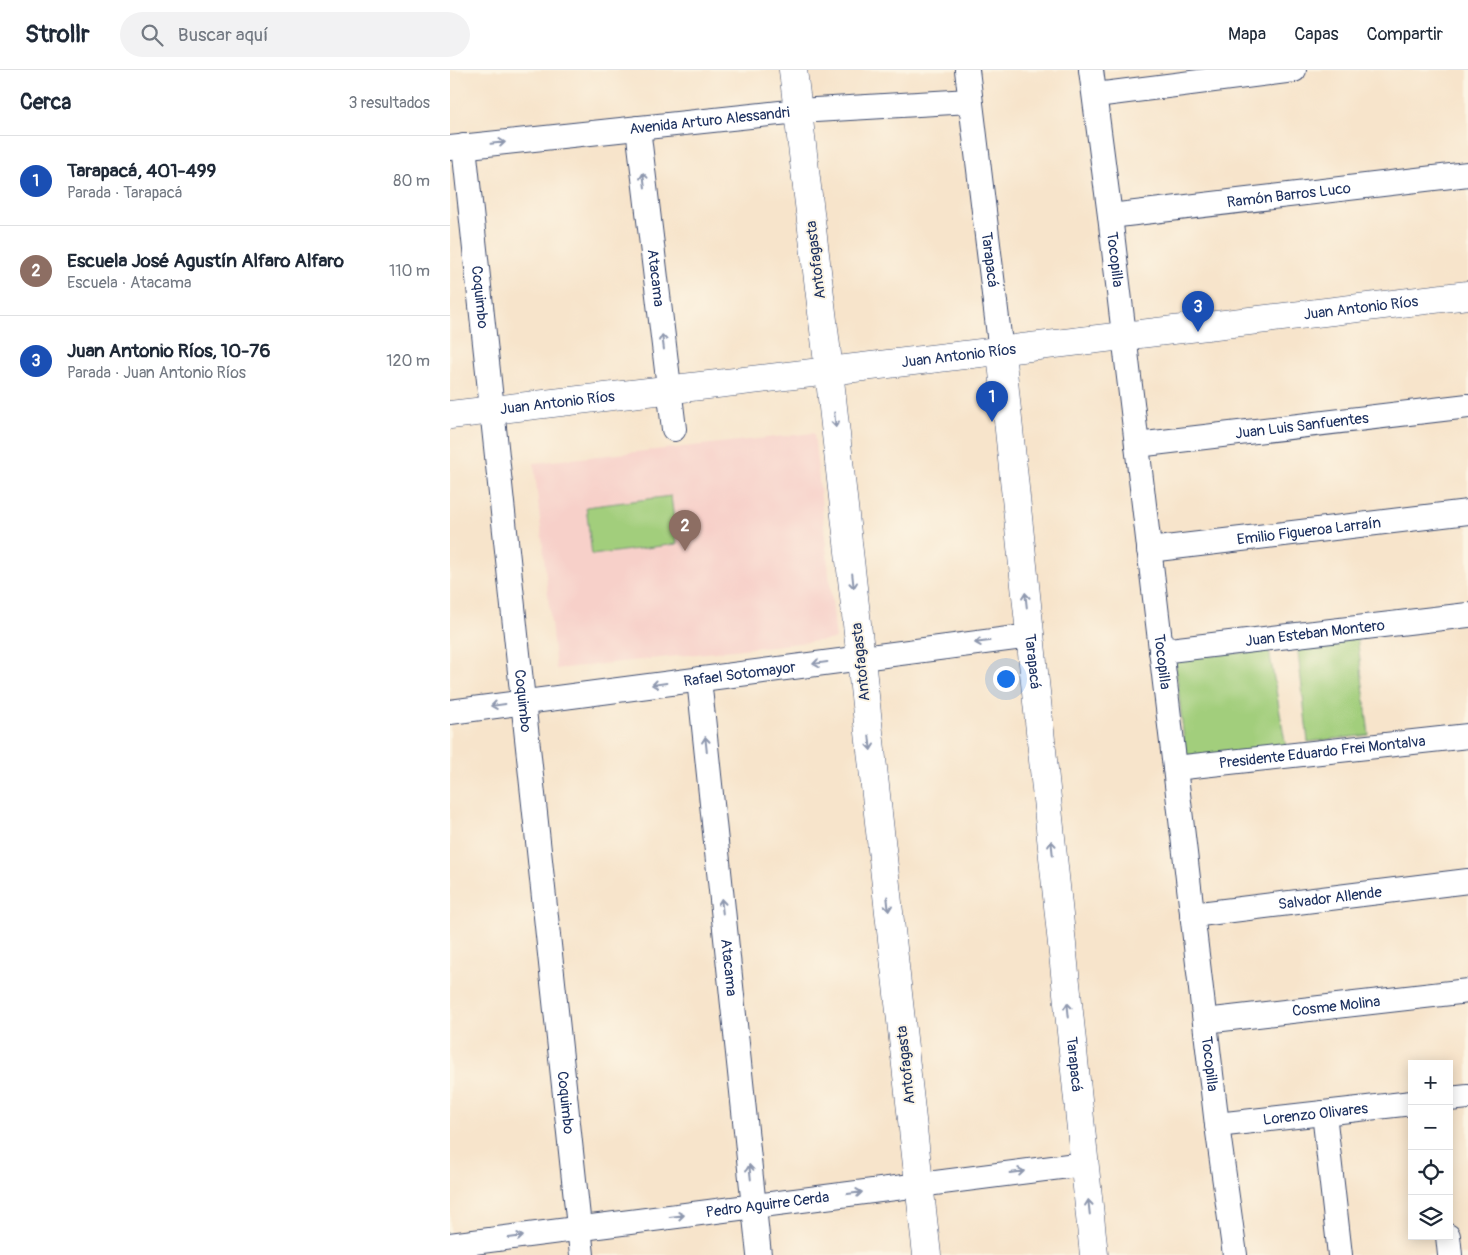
<!DOCTYPE html>
<html lang="es">
<head>
<meta charset="utf-8">
<style>
	:root { --surface:#fff; --page:#f2f2f3; --text:#1f2937; --muted:#747a83; --line:#e0e1e3; --accent:#db2777 }
	body { margin:0; font-family:Pangolin,sans-serif; background:var(--page); color:var(--text) }
	.controls { position:absolute; right:15px; bottom:15px; display:grid; overflow:hidden; border-radius:0px; box-shadow:0 2px 12px #0003 }
	.controls button { width:45px; height:45px; display:grid; place-items:center; padding:0; border:0; border-bottom:1px solid var(--line); background:var(--surface); color:var(--text); font:25px sans-serif }
	.you { position:absolute; left:555px; top:608px; width:18px; height:18px; margin:-12px; border:4px solid #fff; border-radius:50%; background:#1a73e8; box-shadow:0 0 0 8px #1a73e833 }
	.badge { display:grid; place-items:center; width:32px; height:32px; border-radius:50%; background:var(--accent); color:#fff; font-size:16px; font-weight:700 }
	.pin { position:absolute; translate:-50% -41px; filter:drop-shadow(0 1px 2px #0008) }
	.pin::after { content:''; position:absolute; top:26px; width:18px; height:15px; background:inherit; clip-path:polygon(0 0,100% 0,50% 100%) }
	.list { margin:0; padding:0; list-style:none }
	h2 { display:flex; justify-content:space-between; align-items:center; height:65px; margin:0; padding:0 20px; font-size:21px }
	h2 small { font-size:16px; font-weight:400; color:var(--muted) }
	.list li { display:grid; grid-template-columns:32px 1fr auto; gap:15px; align-items:center; box-sizing:border-box; height:90px; padding:0 20px; border-top:1px solid var(--line) }
	.list b { display:block; font-size:19px; white-space:nowrap }
	.list p { margin:0; font-size:16px; white-space:nowrap; color:var(--muted) }
	.list em { font-size:16px; font-style:normal; color:var(--muted) }
	.icon { flex:none; width:28px; height:28px; fill:none; stroke:currentColor; stroke-width:2; stroke-linecap:round; stroke-linejoin:round }
	.map { position:relative; flex:none; width:1018px; height:1185px; overflow:hidden }
	header { display:flex; align-items:center; gap:30px; box-sizing:border-box; height:70px; padding:0 25px; background:var(--surface); border-bottom:1px solid var(--line) }
	header strong { font-size:24px }
	nav { display:flex; gap:28px; margin-inline-start:auto; font-size:18px }
	.search { width:350px; height:45px; background:var(--page); display:flex; align-items:center; gap:12px; box-sizing:border-box; padding:0 18px; border-radius:28px; color:var(--muted); font-size:19px }
	main { display:flex }
	aside { flex:1; background:var(--surface) }
	.map>svg:first-child { display:block }
	.built { fill:#f7d0c9 }
	.green { fill:#a2ce7c; stroke:#5e7e6d }
	.lines { fill:none; stroke-linecap:round; stroke-linejoin:round }
	.minor-casing { stroke:#3c4a6e; stroke-width:26 }
	.tertiary-casing { stroke:#3c4a6e; stroke-width:29 }
	.secondary-casing { stroke:#3c4a6e; stroke-width:29 }
	.minor { stroke:#fff; stroke-width:24 }
	.tertiary { stroke:#fff; stroke-width:28 }
	.secondary { stroke:#fff; stroke-width:28 }
	.oneway { stroke:#8d97ae }
	.labels { text-anchor:middle; dominant-baseline:central; stroke-width:4; stroke-linejoin:round; paint-order:stroke }
	.street-label { font-size:15px; fill:#1b2f5e; stroke:#fcf5e5 }
</style>
</head>
<body>
<header>
<strong>Strollr</strong>
<div class="search"><svg class="icon" aria-label="search" viewBox="0 0 24 24"><circle cx="10" cy="10" r="6"/><path d="M15 15l6 6"/></svg>Buscar aquí</div>
<nav><a>Mapa</a><a>Capas</a><a>Compartir</a></nav>
</header>
<main>
<aside>
<h2>Cerca<small>3 resultados</small></h2>
<ul class="list">
<li><span class="badge" style="background:#1a4fb4">1</span><div><b>Tarapacá, 401-499</b><p>Parada · Tarapacá</p></div><em>80 m</em></li>
<li><span class="badge" style="background:#8d6e63">2</span><div><b>Escuela José Agustín Alfaro Alfaro</b><p>Escuela · Atacama</p></div><em>110 m</em></li>
<li><span class="badge" style="background:#1a4fb4">3</span><div><b>Juan Antonio Ríos, 10-76</b><p>Parada · Juan Antonio Ríos</p></div><em>120 m</em></li>
</ul>
</aside>
<div class="map">
<svg width="1018" height="1185" viewBox="0 0 1018 1185">
	<rect width="100%" height="100%" fill="#fcf5e5"/>
	<filter id="ink" filterUnits="userSpaceOnUse"><feTurbulence type="fractalNoise" baseFrequency=".02" numOctaves="2"/><feDisplacementMap in="SourceGraphic" scale="10" xChannelSelector="R" yChannelSelector="G"/><feConvolveMatrix kernelMatrix="1 2 1 2 8 2 1 2 1" color-interpolation-filters="sRGB"/></filter>
	<filter id="wash" filterUnits="userSpaceOnUse"><feTurbulence type="fractalNoise" baseFrequency=".0096" numOctaves="4" result="noise"/><feDisplacementMap in="SourceGraphic" scale="20" xChannelSelector="R" yChannelSelector="G"/><feGaussianBlur stdDeviation="1.12" result="paint"/><feColorMatrix in="noise" values="0 0 0 0 0 0 0 0 0 0 0 0 0 0 0 0 0 1.4 0 .05"/><feComposite in="paint" operator="in"/></filter>
	<g filter="url(#wash)">
		<rect width="100%" height="100%" fill="#f7e4cb"/>
		<path class="built" d="M364 363 386 569 106 599 84 393Z"/>
		<g class="green">
			<path d="M221 426 227 474 142 485 136 437Z"/>
			<path d="M907 566 919 665 858 672 847 573Z"/>
			<path d="M819 580 836 677 736 689 725 589Z"/>
		</g>
	</g>
	<g filter="url(#ink)">
		<g class="lines">
			<g class="minor-casing">
				<g id="minor">
					<path id="s1" d="M517 0 551 282"/>
					<path id="s2" d="M641 0 660 146 767 1055 785 1185"/>
					<path d="M646 25 844 0"/>
					<path id="s3" d="M188 58 224 359"/>
					<path id="s4" d="M14 76 132 1185"/>
					<path id="s5" d="M0 78 348 41 520 31"/>
					<path id="s6" d="M660 146 1018 104"/>
					<path id="s7" d="M687 375 1018 336"/>
					<path id="s8" d="M699 480 1018 442"/>
					<path id="s9" d="M711 581 1018 545"/>
					<path id="s10" d="M249 609 309 1185"/>
					<path id="s11" d="M0 642 580 566"/>
					<path id="s12" d="M725 698 1018 666"/>
					<path id="s13" d="M742 845 1018 811"/>
					<path id="s14" d="M755 951 1018 921"/>
					<path d="M999 1029 1018 1027"/>
					<path d="M874 1043 890 1185"/>
					<path id="s15" d="M767 1055 962 1033"/>
					<path d="M998 1166 1000 1185"/>
					<path id="s16" d="M0 1175 634 1094"/>
				</g>
			</g>
			<g class="tertiary-casing">
				<g id="tertiary">
					<path id="s17" d="M0 345 379 301 343 0"/>
				</g>
			</g>
			<g class="secondary-casing">
				<g id="secondary">
					<path id="s18" d="M551 282 644 1185"/>
					<path id="s19" d="M477 1185 379 301 1018 225"/>
				</g>
			</g>
			<use href="#minor" class="minor"/>
			<use href="#tertiary" class="tertiary"/>
			<use href="#secondary" class="secondary"/>
		</g>
		<defs><path id="oneway-shaft" d="M-6 0H5M1.5-3L5.5 0L1.5 3" fill="none" stroke-width="1.6" stroke-linecap="round" stroke-linejoin="round" transform="scale(1.25)"/></defs>
		<g class="oneway">
			<use href="#oneway-shaft" transform="translate(48 73) rotate(-6)"/>
			<use href="#oneway-shaft" transform="translate(194 110) rotate(-97)"/>
			<use href="#oneway-shaft" transform="translate(213 272) rotate(-97)"/>
			<use href="#oneway-shaft" transform="translate(385 350) rotate(84)"/>
			<use href="#oneway-shaft" transform="translate(403 511) rotate(84)"/>
			<use href="#oneway-shaft" transform="translate(576 530) rotate(-96)"/>
			<use href="#oneway-shaft" transform="translate(532 572) rotate(173)"/>
			<use href="#oneway-shaft" transform="translate(370 593) rotate(172)"/>
			<use href="#oneway-shaft" transform="translate(209 614) rotate(172)"/>
			<use href="#oneway-shaft" transform="translate(48 635) rotate(172)"/>
			<use href="#oneway-shaft" transform="translate(420 673) rotate(84)"/>
			<use href="#oneway-shaft" transform="translate(256 674) rotate(-96)"/>
			<use href="#oneway-shaft" transform="translate(602 778) rotate(-96)"/>
			<use href="#oneway-shaft" transform="translate(438 834) rotate(84)"/>
			<use href="#oneway-shaft" transform="translate(272 836) rotate(-96)"/>
			<use href="#oneway-shaft" transform="translate(618 940) rotate(-96)"/>
			<use href="#oneway-shaft" transform="translate(300 1102) rotate(-96)"/>
			<use href="#oneway-shaft" transform="translate(567 1102) rotate(-7)"/>
			<use href="#oneway-shaft" transform="translate(405 1123) rotate(-7)"/>
			<use href="#oneway-shaft" transform="translate(639 1137) rotate(-96)"/>
			<use href="#oneway-shaft" transform="translate(227 1146) rotate(-7)"/>
			<use href="#oneway-shaft" transform="translate(66 1167) rotate(-7)"/>
		</g>
	</g>
	<g class="labels">
		<g class="street-label">
			<text stroke="none"><textPath href="#s5" startOffset="261">Avenida Arturo Alessandri</textPath></text>
			<text stroke="none"><textPath href="#s6" startOffset="180">Ramón Barros Luco</textPath></text>
			<text transform="translate(366 190) rotate(-97)">Antofagasta</text>
			<text stroke="none"><textPath href="#s1" startOffset="191">Tarapacá</textPath></text>
			<text stroke="none"><textPath href="#s2" startOffset="191">Tocopilla</textPath></text>
			<text stroke="none"><textPath href="#s3" startOffset="151">Atacama</textPath></text>
			<text stroke="none"><textPath href="#s4" startOffset="152">Coquimbo</textPath></text>
			<text stroke="none"><textPath href="#s19" startOffset="1425">Juan Antonio Ríos</textPath></text>
			<text stroke="none"><textPath href="#s19" startOffset="1020">Juan Antonio Ríos</textPath></text>
			<text stroke="none"><textPath href="#s17" startOffset="108">Juan Antonio Ríos</textPath></text>
			<text stroke="none"><textPath href="#s7" startOffset="166">Juan Luis Sanfuentes</textPath></text>
			<text stroke="none"><textPath href="#s8" startOffset="161">Emilio Figueroa Larraín</textPath></text>
			<text stroke="none"><textPath href="#s9" startOffset="155">Juan Esteban Montero</textPath></text>
			<text transform="translate(411 592) rotate(-96)">Antofagasta</text>
			<text stroke="none"><textPath href="#s18" startOffset="311">Tarapacá</textPath></text>
			<text stroke="none"><textPath href="#s2" startOffset="596">Tocopilla</textPath></text>
			<text stroke="none"><textPath href="#s11" startOffset="292">Rafael Sotomayor</textPath></text>
			<text stroke="none"><textPath href="#s4" startOffset="558">Coquimbo</textPath></text>
			<text stroke="none"><textPath href="#s12" startOffset="148">Presidente Eduardo Frei Montalva</textPath></text>
			<text stroke="none"><textPath href="#s13" startOffset="139">Salvador Allende</textPath></text>
			<text stroke="none"><textPath href="#s10" startOffset="290">Atacama</textPath></text>
			<text stroke="none"><textPath href="#s14" startOffset="132">Cosme Molina</textPath></text>
			<text transform="translate(456 995) rotate(-96)">Antofagasta</text>
			<text stroke="none"><textPath href="#s18" startOffset="716">Tarapacá</textPath></text>
			<text stroke="none"><textPath href="#s2" startOffset="1001">Tocopilla</textPath></text>
			<text stroke="none"><textPath href="#s4" startOffset="962">Coquimbo</textPath></text>
			<text stroke="none"><textPath href="#s15" startOffset="99">Lorenzo Olivares</textPath></text>
			<text stroke="none"><textPath href="#s16" startOffset="320">Pedro Aguirre Cerda</textPath></text>
		</g>
	</g>
</svg>
<div class="controls">
<button>+</button>
<button>−</button>
<button><svg class="icon" aria-label="locate" viewBox="0 0 24 24"><circle cx="12" cy="12" r="6"/><path d="M12 2v4M12 18v4M2 12h4M18 12h4"/></svg></button>
<button><svg class="icon" aria-label="layers" viewBox="0 0 24 24"><path d="M12 4l9 5-9 5-9-5zM3 14l9 5 9-5"/></svg></button>
</div>
<div class="you"></div>
<div class="pin badge" style="left:542px;top:352px;background:#1a4fb4">1</div>
<div class="pin badge" style="left:235px;top:481px;background:#8d6e63">2</div>
<div class="pin badge" style="left:748px;top:262px;background:#1a4fb4">3</div>
</div>
</main>
</body>
</html>
